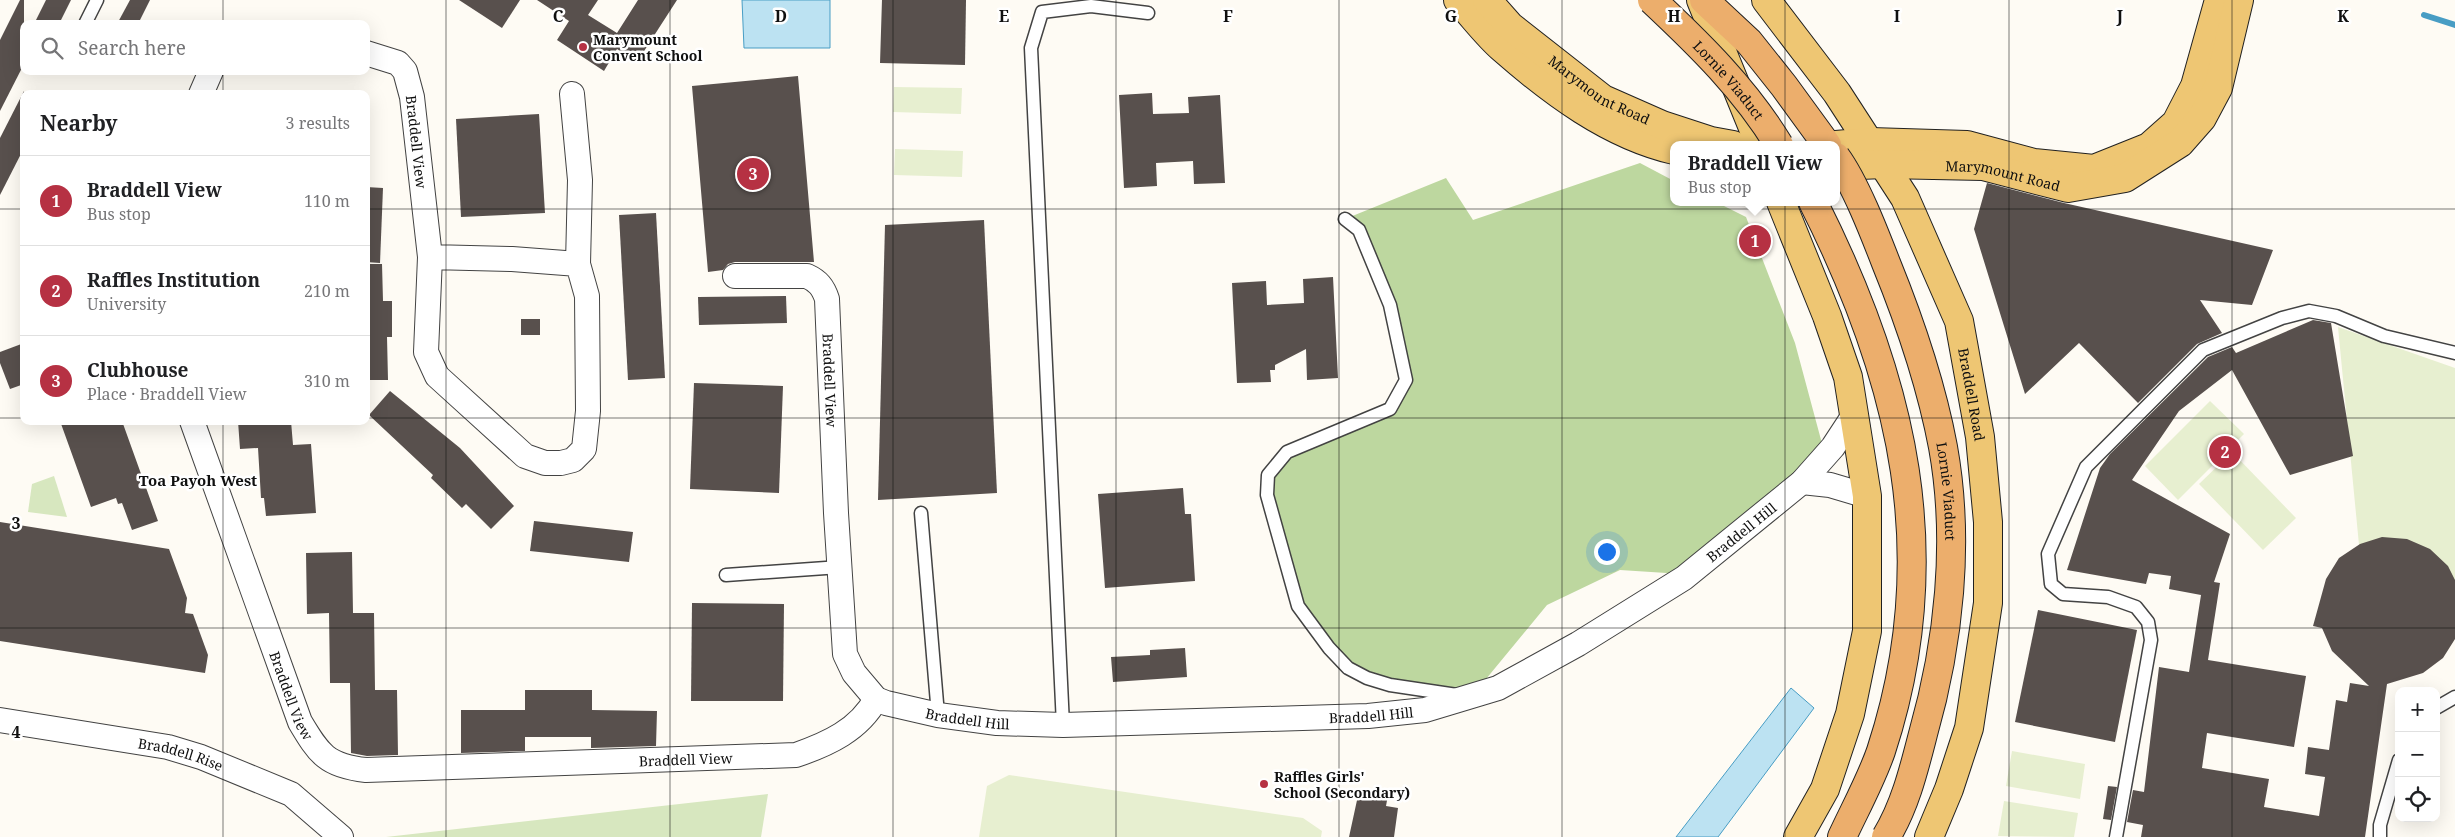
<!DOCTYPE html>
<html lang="en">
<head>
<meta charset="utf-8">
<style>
	:root { --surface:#fff; --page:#f6f6f6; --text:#202124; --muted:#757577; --line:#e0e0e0; --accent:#b63143 }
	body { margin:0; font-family:"Noto Serif",serif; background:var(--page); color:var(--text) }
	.controls { position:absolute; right:15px; bottom:15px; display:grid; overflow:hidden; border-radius:10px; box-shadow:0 5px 20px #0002 }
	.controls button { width:45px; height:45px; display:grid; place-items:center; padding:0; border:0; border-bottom:1px solid var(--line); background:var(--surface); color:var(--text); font:25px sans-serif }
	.you { position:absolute; left:1606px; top:551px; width:18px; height:18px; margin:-12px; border:4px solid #fff; border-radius:50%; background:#1a73e8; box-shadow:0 0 0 8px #1a73e833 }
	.badge { display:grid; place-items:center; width:32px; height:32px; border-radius:50%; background:var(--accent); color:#fff; font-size:16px; font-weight:700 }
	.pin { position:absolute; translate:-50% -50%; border:2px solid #fff; box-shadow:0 1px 5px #0006 }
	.popup { position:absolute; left:1670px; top:141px; width:170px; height:65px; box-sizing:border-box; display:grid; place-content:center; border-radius:10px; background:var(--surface); filter:drop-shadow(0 1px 4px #0005); font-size:16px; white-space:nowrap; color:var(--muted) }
	.popup b { font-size:19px; color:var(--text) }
	.popup::after { content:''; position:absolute; left:50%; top:100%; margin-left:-10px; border:10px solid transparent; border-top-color:var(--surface) }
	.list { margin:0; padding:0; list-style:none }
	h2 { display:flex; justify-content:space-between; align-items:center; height:65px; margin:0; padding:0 20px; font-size:21px }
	h2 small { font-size:16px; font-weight:400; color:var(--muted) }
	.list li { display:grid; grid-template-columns:32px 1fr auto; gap:15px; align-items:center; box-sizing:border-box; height:90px; padding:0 20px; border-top:1px solid var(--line) }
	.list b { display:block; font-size:19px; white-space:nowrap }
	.list p { margin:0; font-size:16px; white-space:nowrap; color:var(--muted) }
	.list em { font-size:16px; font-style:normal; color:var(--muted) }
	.icon { flex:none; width:28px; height:28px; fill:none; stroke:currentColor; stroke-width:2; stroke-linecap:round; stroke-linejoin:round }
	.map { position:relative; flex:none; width:2455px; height:837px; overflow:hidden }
	.search { position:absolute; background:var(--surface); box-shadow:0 5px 20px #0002; left:20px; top:20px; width:350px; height:55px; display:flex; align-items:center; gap:12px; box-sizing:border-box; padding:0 18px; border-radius:10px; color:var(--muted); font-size:19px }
	.panel { position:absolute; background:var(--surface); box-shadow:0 5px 20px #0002; left:20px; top:90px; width:350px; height:335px; border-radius:10px }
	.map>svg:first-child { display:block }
	.green { fill:#d7e7bf }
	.forest { fill:#bdd79f }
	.pitch { fill:#e7efd0 }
	.water { fill:#bce2f2; stroke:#489dc4 }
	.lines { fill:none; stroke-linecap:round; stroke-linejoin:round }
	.stream { stroke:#489dc4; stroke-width:6 }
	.building { fill:#58504d }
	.service-casing { stroke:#434343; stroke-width:15 }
	.minor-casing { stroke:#434343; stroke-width:26 }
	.primary-casing { stroke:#212121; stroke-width:30 }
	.trunk-casing { stroke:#212121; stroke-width:30 }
	.service { stroke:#fff; stroke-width:12 }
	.minor { stroke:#fff; stroke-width:24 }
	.primary { stroke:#eec673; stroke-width:28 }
	.trunk { stroke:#ecae6c; stroke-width:28 }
	.trunk-bridge-casing { stroke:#212121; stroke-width:30; stroke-linecap:butt }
	.trunk-bridge { stroke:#ecae6c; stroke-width:28 }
	.grid { fill:none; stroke:#101010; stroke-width:1; stroke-opacity:0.55 }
	.poi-dot { fill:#b63143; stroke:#fff; stroke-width:2 }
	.labels { text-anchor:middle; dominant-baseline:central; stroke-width:5; stroke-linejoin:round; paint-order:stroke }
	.poi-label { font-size:14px; font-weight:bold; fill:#101010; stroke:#fff; text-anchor:start }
	.street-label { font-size:14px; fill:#101010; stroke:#fff }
	.neighbourhood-label { font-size:15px; font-weight:bold; fill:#101010; stroke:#fff }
	.grid-label { font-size:16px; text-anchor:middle; font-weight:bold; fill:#101010; stroke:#fff; stroke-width:5; stroke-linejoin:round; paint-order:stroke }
</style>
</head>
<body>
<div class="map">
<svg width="2455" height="837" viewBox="0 0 2455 837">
	<rect width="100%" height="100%" fill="#fefbf4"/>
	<g class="green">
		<path d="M54 476 67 517 28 512 32 484Z"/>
		<path d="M768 794 761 837H386Z"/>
	</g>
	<path class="forest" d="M1640 163 1674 181V202H1716L1746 217 1795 343 1824 451 1682 574 1620 570 1547 605 1472 696 1412 689 1348 668 1298 606 1268 475 1287 452 1390 409 1406 380 1390 305 1359 230 1345 219 1446 178 1473 220Z"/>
	<g class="pitch">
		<path d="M894 87 962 88 961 114 893 112Z"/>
		<path d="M895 149 963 151 962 177 894 175Z"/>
		<path d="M2338 327 2455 368V612L2362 576Z"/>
		<path d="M2210 401 2244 434 2178 500 2145 466Z"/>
		<path d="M2232 452 2296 518 2263 550 2199 484Z"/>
		<path d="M2012 751 2085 764 2080 799 2006 786Z"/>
		<path d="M1009 775 1303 818 1322 831 1321 837H979L987 786Z"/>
		<path d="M2004 801 2078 813 2074 837 1998 836Z"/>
	</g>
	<g class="water">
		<path d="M742 0H830V48H744Z"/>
		<path d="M1791 688 1814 708 1718 837H1676Z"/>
	</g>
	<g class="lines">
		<path class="stream" d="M2424 15 2455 25"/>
	</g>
	<g class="building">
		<path d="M20 0H24V64L0 111V40Z"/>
		<path d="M46 0H71L59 24H34Z"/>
		<path d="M130 0H150L138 24H117Z"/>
		<path d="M459 0H520L502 28Z"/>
		<path d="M537 0H598L588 15 617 33 638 0H677L637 62 617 49 604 71 557 40 569 21Z"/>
		<path d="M882 0H966L965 65 880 63Z"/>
		<path d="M798 76 814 262H735L728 264 723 270 708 272 692 86Z"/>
		<path d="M24 91V148L0 195V138Z"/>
		<path d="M1152 93 1153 114 1189 113 1188 97 1220 95 1225 183 1194 184 1193 161 1156 163 1157 186 1124 188 1119 95Z"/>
		<path d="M539 114 545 213 461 217 456 119Z"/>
		<path d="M1987 183 2064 203 2273 250 2252 305 2200 300 2222 333 2197 344 2138 403 2079 343 2025 394 1974 229Z"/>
		<path d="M366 187 383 188 380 263 366 262Z"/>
		<path d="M656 213 665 378 628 380 619 215Z"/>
		<path d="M984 220 997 493 878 500 885 225Z"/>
		<path d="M366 264H382L383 301H392V337H387L388 380H366Z"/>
		<path d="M1333 277 1338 378 1307 380 1306 349 1275 365V370H1270L1271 382 1237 383 1232 283 1266 281 1267 305 1304 303 1303 279Z"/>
		<path d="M786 296 787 323 699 325 698 297Z"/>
		<rect x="521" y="319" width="19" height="16"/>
		<path d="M2313 320 2331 323 2353 456 2290 475 2232 370 2179 411 2132 480 2230 534 2214 582 2220 583 2208 660 2306 676 2294 747 2207 733 2202 768 2269 779 2264 807 2319 816 2325 777 2305 774 2308 747 2329 750 2336 700 2347 702 2350 683 2369 686 2332 651 2322 628 2313 626 2326 579 2339 558 2360 544 2382 537 2407 539 2430 549 2448 566 2455 580V639L2443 658 2423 673 2387 684 2365 837H2141L2143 825 2127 822 2133 790 2144 792 2159 667 2189 672 2201 595 2169 589 2171 576 2149 573 2146 584 2067 570 2100 468 2110 454 2208 357 2232 347 2236 353Z"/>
		<path d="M24 343V384L10 389 0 363V352Z"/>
		<path d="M694 383 783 386 779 493 690 489Z"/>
		<path d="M390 391 460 448 514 506 491 529 466 504 462 508 431 478 433 475 369 415Z"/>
		<path d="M60 421H122L158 521 132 530 122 503 118 504 116 498 91 507Z"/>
		<path d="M238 421H291L293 445 311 444 316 513 266 516 264 498H261L258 448 240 449Z"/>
		<path d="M1183 488 1185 514H1191L1195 581 1105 588 1098 494Z"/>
		<path d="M534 521 633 532 629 562 530 551Z"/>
		<path d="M0 522 169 549 187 598 185 613 193 614 208 655 205 673 0 641Z"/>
		<path d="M352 552 353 613H374L375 690H397L398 755 367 756 351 753 350 683H330L329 613 307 614 306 553Z"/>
		<path d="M692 603 784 604 783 701H691Z"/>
		<path d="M2038 610 2137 630 2115 742 2015 722Z"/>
		<path d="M1185 648 1187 677 1113 682 1111 657 1150 655V650Z"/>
		<path d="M525 690H592V710L657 711 656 746 591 748V737H525V751L461 753V710H525Z"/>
		<path d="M2108 786 2117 787 2111 820 2103 819Z"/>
		<path d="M1359 791 1388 795 1386 806 1398 808 1394 837H1349Z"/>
	</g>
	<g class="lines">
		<g class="service-casing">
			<g id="service">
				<path d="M85 24 97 0"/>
				<path d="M1345 219 1359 230 1390 305 1406 380 1390 409 1287 452 1268 475 1267 495 1298 606 1329 648 1348 668 1367 678 1390 685 1457 695"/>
				<path d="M921 513 938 715"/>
				<path d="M726 575 840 567"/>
				<path d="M2436 708 2455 697"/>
				<path d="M1063 725 1031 48 1042 12 1091 6 1148 13"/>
				<path d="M2116 837 2151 640 2148 622 2136 607 2108 597 2063 594 2051 584 2048 554 2086 467 2203 350 2282 318 2309 311 2336 316 2384 336 2455 353"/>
				<path d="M2380 837V825L2399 760"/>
			</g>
		</g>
		<g class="minor-casing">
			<g id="minor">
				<path id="s1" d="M366 53 398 63 405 71 412 97 430 257 426 352 437 376 525 456 545 463H561L573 460 584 449 588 411 587 296 578 264 512 259 430 257"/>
				<path d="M201 94 211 71"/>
				<path d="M572 94 580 180 578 264"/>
				<path id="s2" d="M735 276H807C818 281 823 287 827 299L836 513 845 654 854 673 876 699 886 703 938 715 997 723 1063 725 1368 716 1425 710 1498 688 1578 644 1684 578 1802 482 1833 447 1854 415"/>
				<path id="s3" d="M192 421 300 722C319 754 327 766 366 770L796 755C828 744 859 730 876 699"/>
				<path d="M1802 482 1830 485 1867 496"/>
				<path id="s4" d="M0 720 168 747 201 757 291 794 341 837"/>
			</g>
		</g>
		<g class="primary-casing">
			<g id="primary">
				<path d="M1458 0C1473 16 1486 34 1502 48 1551 91 1609 135 1674 150"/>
				<path id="s5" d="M1487 0 1510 26 1603 99 1662 125 1711 141 1733 145"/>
				<path d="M1701 0 1760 145"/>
				<path id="s6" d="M1766 0 1837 93 1905 198 1959 321 1980 437 1988 522V603L1969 728 1949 789 1929 837"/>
				<path d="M1836 145 1871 142 1967 145 2034 163 2094 169 2149 147 2176 123 2195 86 2219 0"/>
				<path id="s7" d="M1836 166 1884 164 1983 166 2068 188 2125 178 2180 143 2202 118 2218 88 2239 0"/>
				<path d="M1781 202 1827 316 1848 377 1867 496V631L1850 714 1825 789 1798 837"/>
			</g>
		</g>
		<g class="trunk-casing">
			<g id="trunk">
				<path d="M1704 0 1749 42 1784 86 1827 145"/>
				<path d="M1813 202C1903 380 1945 556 1881 751 1871 780 1855 809 1842 837"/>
			</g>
		</g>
		<use href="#service" class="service"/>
		<use href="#minor" class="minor"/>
		<use href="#primary" class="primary"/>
		<use href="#trunk" class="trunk"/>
		<g class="trunk-bridge-casing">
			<g id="trunk-bridge">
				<path id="s8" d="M1652 0C1700 45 1745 89 1779 145"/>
				<path id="s9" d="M1836 157C1855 183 1874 232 1886 263 1910 322 1931 383 1943 447 1960 541 1949 643 1923 734 1914 769 1905 806 1886 837"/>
			</g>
		</g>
		<use href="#trunk-bridge" class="trunk-bridge"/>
	</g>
	<path class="grid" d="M223 0V24M446 0V837M670 0V837M893 0V837M1116 0V837M1339 0V837M1562 0V837M1785 0V837M2009 0V837M2232 0V837M223 71V94M0 209H24M366 209H2455M0 418H24M366 418H2455M223 421V837M0 628H2455"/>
	<g class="poi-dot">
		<circle cx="583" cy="47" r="5"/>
		<circle cx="1264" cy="784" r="5"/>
	</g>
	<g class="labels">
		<g class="poi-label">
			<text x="593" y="39">Marymount<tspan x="593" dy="16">Convent School</tspan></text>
			<text x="1274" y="776">Raffles Girls'<tspan x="1274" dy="16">School (Secondary)</tspan></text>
		</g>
		<g class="street-label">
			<text stroke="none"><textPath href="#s8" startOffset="111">Lornie Viaduct</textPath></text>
			<text stroke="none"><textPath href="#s5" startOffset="145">Marymount Road</textPath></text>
			<text stroke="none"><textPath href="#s1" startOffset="116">Braddell View</textPath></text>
			<text stroke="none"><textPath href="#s7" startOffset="168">Marymount Road</textPath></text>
			<text stroke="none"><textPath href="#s2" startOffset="185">Braddell View</textPath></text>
			<text stroke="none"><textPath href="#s6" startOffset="451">Braddell Road</textPath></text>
			<text stroke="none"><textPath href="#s9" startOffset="355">Lornie Viaduct</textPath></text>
			<text stroke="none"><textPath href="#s2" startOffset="1432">Braddell Hill</textPath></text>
			<text stroke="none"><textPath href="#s3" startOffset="292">Braddell View</textPath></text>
			<text stroke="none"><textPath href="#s2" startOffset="1012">Braddell Hill</textPath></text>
			<text stroke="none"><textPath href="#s2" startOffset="608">Braddell Hill</textPath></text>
			<text stroke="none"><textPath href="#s4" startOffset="184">Braddell Rise</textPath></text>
			<text stroke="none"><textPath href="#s3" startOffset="726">Braddell View</textPath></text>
		</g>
		<g class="neighbourhood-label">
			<text x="198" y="480">Toa Payoh West</text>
		</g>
	</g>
	<g class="grid-label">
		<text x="558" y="22">C</text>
		<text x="781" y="22">D</text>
		<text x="1004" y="22">E</text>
		<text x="1228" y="22">F</text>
		<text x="1451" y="22">G</text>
		<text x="1674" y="22">H</text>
		<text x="1897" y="22">I</text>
		<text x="2120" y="22">J</text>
		<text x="2343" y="22">K</text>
		<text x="16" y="529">3</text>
		<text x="16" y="738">4</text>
	</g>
</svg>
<div class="controls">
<button>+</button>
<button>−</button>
<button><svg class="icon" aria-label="locate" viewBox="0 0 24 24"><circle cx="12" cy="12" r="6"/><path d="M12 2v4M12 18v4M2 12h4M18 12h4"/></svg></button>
</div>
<div class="you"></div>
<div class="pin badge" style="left:1755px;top:241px">1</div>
<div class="popup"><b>Braddell View</b>Bus stop</div>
<div class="pin badge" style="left:2225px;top:452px">2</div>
<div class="pin badge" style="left:753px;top:174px">3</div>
<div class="search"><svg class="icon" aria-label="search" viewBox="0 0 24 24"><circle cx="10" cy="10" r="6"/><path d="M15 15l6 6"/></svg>Search here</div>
<section class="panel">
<h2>Nearby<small>3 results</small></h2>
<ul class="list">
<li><span class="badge">1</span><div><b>Braddell View</b><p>Bus stop</p></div><em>110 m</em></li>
<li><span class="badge">2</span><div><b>Raffles Institution</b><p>University</p></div><em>210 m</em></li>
<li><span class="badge">3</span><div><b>Clubhouse</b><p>Place · Braddell View</p></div><em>310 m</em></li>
</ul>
</section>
</div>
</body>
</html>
